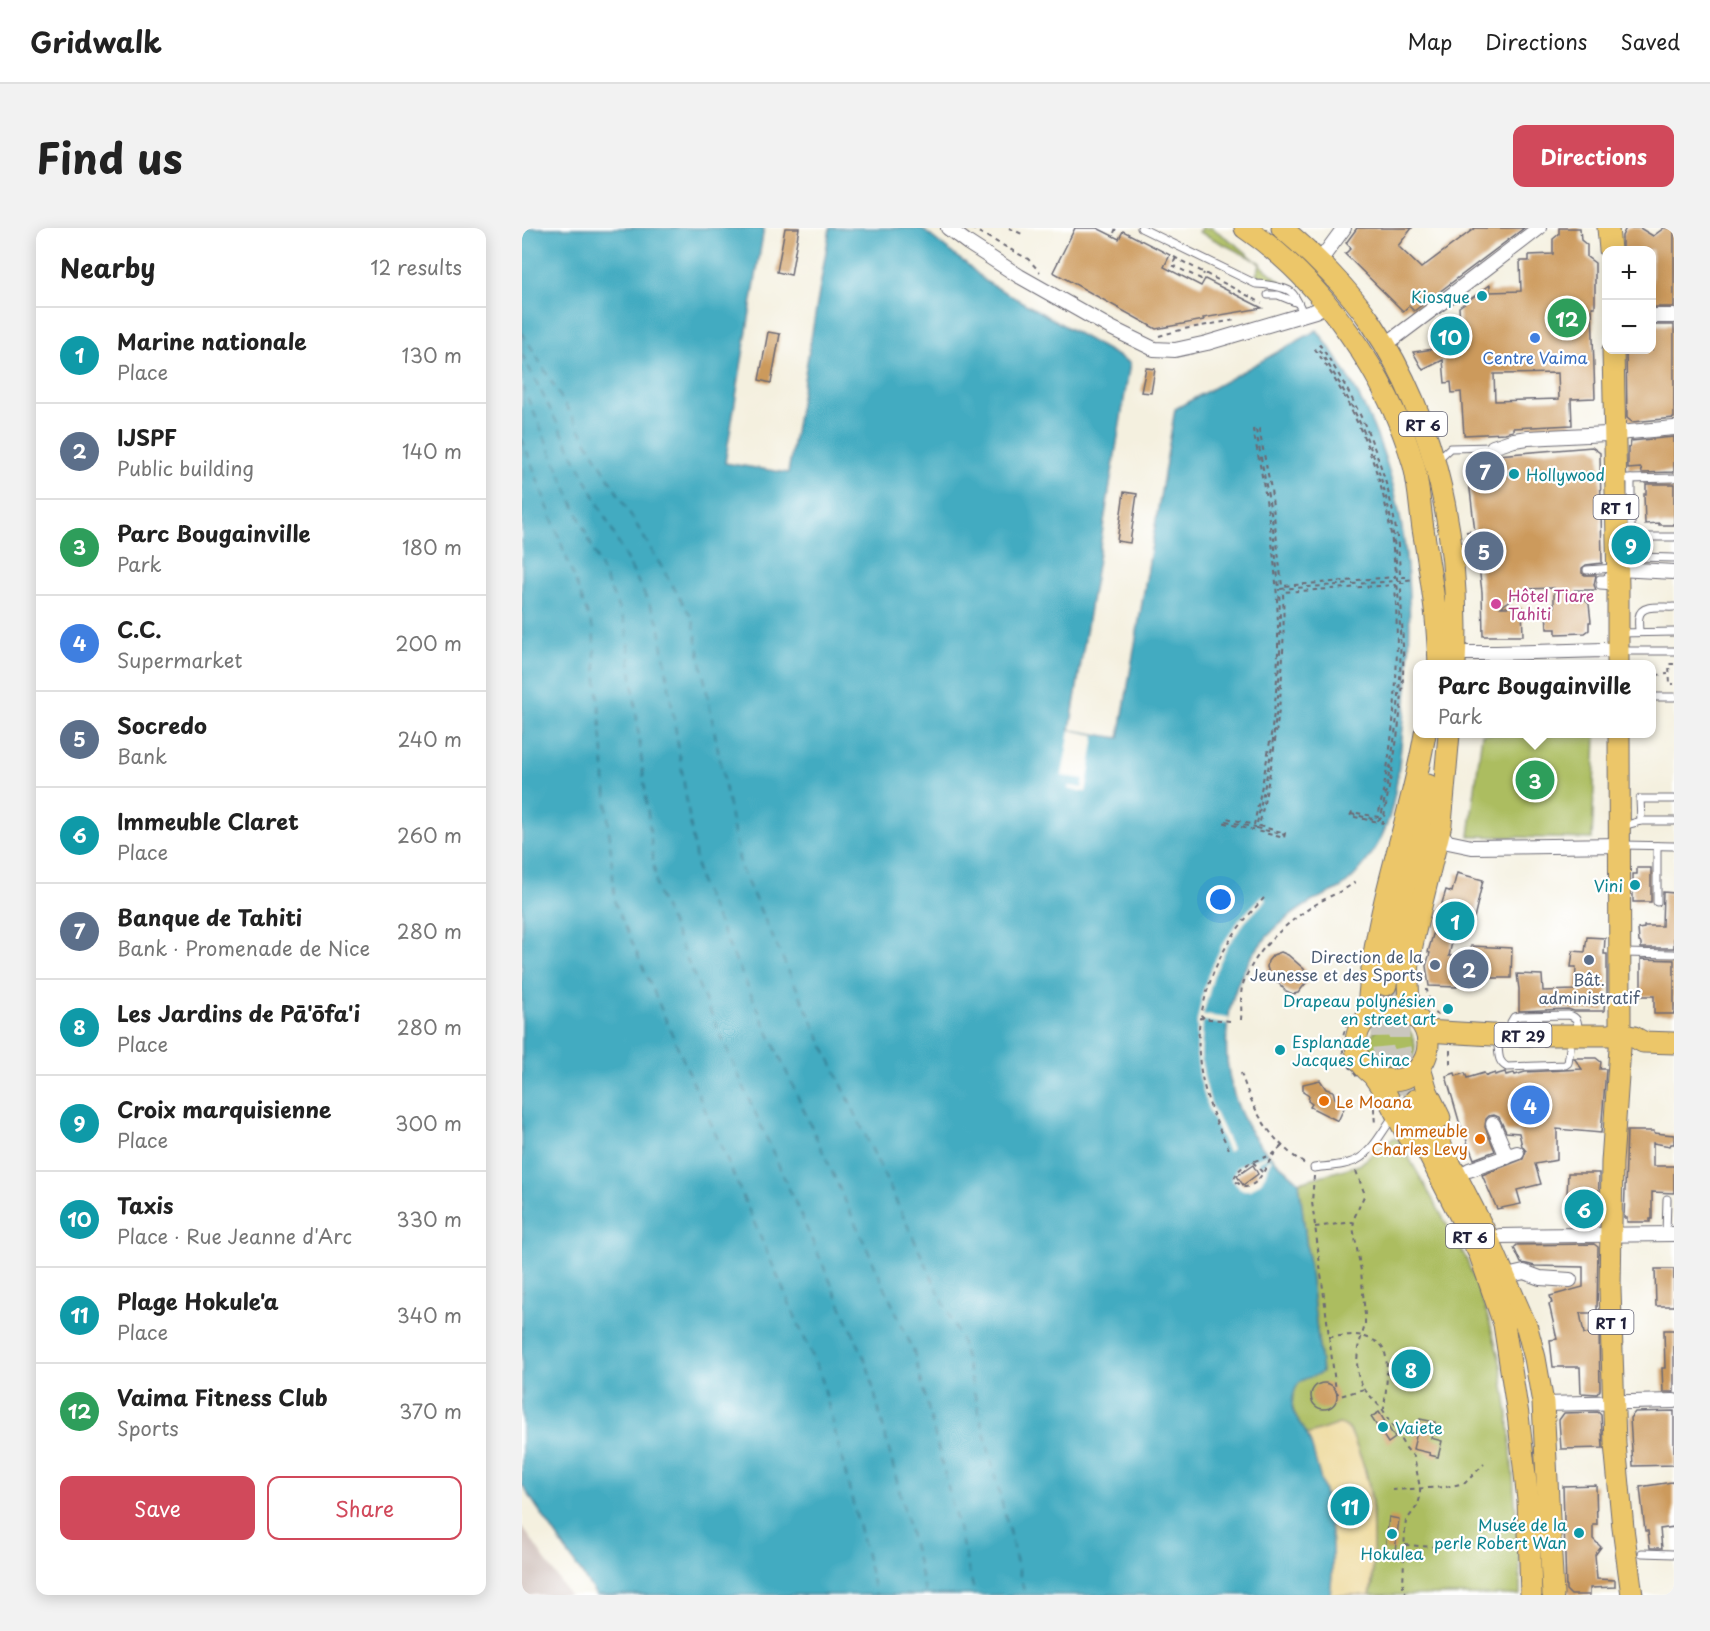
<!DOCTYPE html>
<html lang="en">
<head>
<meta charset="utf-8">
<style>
	:root { --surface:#fff; --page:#f2f2f2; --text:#222; --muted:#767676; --line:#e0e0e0; --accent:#d1495b }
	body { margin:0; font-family:"Playpen Sans",sans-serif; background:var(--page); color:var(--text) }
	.controls { position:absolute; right:18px; top:18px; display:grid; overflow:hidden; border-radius:12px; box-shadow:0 3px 15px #0003 }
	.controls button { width:54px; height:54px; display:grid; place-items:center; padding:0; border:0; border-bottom:2px solid var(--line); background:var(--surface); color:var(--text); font:30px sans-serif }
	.you { position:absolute; left:699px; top:672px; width:21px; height:21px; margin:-15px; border:4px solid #fff; border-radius:50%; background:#1a73e8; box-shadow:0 0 0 9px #1a73e833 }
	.badge { display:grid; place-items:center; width:39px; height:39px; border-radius:50%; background:var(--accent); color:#fff; font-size:20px; font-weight:700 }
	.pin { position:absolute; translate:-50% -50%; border:3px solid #fff; box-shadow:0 2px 6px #0006 }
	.popup { position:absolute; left:891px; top:432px; width:243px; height:78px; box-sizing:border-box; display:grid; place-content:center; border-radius:12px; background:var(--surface); filter:drop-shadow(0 2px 4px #0005); font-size:20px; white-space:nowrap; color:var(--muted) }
	.popup b { font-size:22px; color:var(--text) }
	.popup::after { content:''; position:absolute; left:50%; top:100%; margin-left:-12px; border:12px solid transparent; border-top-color:var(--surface) }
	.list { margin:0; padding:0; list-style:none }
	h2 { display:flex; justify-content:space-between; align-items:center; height:78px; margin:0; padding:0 24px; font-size:26px }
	h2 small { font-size:20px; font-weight:400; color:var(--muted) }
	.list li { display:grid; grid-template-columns:39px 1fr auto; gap:18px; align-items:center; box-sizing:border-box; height:96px; padding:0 24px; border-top:2px solid var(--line) }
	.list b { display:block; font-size:22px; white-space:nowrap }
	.list p { margin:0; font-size:20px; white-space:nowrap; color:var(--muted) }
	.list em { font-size:20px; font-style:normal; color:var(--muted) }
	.actions { display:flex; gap:12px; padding:18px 24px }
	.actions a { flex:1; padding:14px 0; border:2px solid var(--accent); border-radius:12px; text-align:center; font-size:21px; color:var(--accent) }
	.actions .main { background:var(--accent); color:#fff }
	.map { position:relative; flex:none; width:1152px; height:1367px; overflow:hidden; border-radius:12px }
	header { display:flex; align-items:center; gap:36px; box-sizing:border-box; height:84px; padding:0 30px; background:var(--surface); border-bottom:2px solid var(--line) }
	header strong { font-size:28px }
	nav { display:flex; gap:33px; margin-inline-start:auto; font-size:21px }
	.intro { display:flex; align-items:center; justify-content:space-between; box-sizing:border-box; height:144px; padding:0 36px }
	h1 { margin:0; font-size:42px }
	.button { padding:15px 27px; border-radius:12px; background:var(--accent); color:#fff; font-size:21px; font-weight:700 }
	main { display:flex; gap:36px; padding:0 36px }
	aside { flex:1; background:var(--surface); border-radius:12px; box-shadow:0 3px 15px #0003 }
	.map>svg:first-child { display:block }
	.industrial { fill:#cfc0ba }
	.green { fill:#acbd60; stroke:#67704e; stroke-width:1.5 }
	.sand { fill:#eeda9e; stroke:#887e6c; stroke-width:1.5 }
	.water { fill:#42abc1; stroke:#32667e; stroke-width:1.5 }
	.pier { fill:#f4f0df }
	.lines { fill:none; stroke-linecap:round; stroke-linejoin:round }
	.ferry { stroke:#306077; stroke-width:1.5; stroke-dasharray:8 6; stroke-linecap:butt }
	.building { fill:#cc9a5b; fill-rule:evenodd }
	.primary-tunnel { stroke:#cac7be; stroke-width:21; stroke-dasharray:21 10; stroke-linecap:butt }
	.lane-casing { stroke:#6c6a74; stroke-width:9 }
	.street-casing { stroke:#6c6a74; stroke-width:16 }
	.primary-casing { stroke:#6c6a74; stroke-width:23 }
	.path { stroke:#6c6a74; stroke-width:2; stroke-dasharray:4.5 4.5; stroke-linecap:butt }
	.lane { stroke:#fff; stroke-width:7 }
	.street { stroke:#fff; stroke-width:14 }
	.primary { stroke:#ecc669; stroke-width:21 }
	.culture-dot { fill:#0f9aa8; stroke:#fff; stroke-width:2 }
	.shop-dot { fill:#3f7fe0; stroke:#fff; stroke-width:2 }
	.hotel-dot { fill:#d1479c; stroke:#fff; stroke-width:2 }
	.service-dot { fill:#5c6f8a; stroke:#fff; stroke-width:2 }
	.food-dot { fill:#e8710a; stroke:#fff; stroke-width:2 }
	.labels { text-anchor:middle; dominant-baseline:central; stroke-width:4.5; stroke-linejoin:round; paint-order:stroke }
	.shield { fill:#fff; stroke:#646476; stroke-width:1.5 }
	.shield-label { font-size:15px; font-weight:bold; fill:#22223b }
	.culture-label { font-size:16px; fill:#0d838f; stroke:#fff; text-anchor:end }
	.shop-label { font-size:16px; fill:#366cbe; stroke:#fff }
	.hotel-label { font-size:16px; fill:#b23c85; stroke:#fff; text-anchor:start }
	.service-label { font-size:16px; fill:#4e5e75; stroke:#fff; text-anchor:end }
	.food-label { font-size:16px; fill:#c56008; stroke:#fff; text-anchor:start }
</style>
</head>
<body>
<header>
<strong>Gridwalk</strong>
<nav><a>Map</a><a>Directions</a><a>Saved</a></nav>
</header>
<div class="intro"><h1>Find us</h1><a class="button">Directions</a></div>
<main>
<aside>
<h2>Nearby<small>12 results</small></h2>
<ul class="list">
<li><span class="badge" style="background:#0f9aa8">1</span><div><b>Marine nationale</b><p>Place</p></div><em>130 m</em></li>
<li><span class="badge" style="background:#5c6f8a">2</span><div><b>IJSPF</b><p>Public building</p></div><em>140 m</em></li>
<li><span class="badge" style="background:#2e9e5b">3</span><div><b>Parc Bougainville</b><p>Park</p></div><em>180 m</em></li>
<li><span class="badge" style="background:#3f7fe0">4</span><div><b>C.C.</b><p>Supermarket</p></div><em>200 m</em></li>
<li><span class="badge" style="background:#5c6f8a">5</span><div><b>Socredo</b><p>Bank</p></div><em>240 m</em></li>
<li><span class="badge" style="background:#0f9aa8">6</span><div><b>Immeuble Claret</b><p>Place</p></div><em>260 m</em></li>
<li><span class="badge" style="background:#5c6f8a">7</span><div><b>Banque de Tahiti</b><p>Bank · Promenade de Nice</p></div><em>280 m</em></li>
<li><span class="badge" style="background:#0f9aa8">8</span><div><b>Les Jardins de Pā'ōfa'i</b><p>Place</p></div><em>280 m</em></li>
<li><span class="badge" style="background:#0f9aa8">9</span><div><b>Croix marquisienne</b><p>Place</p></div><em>300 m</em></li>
<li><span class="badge" style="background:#0f9aa8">10</span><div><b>Taxis</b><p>Place · Rue Jeanne d'Arc</p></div><em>330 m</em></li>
<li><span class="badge" style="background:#0f9aa8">11</span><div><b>Plage Hokule'a</b><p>Place</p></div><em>340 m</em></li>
<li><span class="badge" style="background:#2e9e5b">12</span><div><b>Vaima Fitness Club</b><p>Sports</p></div><em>370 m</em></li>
</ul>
<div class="actions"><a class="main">Save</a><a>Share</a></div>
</aside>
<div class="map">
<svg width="1152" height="1367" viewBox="0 0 1152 1367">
	<rect width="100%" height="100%" fill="#fff"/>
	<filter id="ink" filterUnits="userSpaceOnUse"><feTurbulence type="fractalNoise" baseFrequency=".0167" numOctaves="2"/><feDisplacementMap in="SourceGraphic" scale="12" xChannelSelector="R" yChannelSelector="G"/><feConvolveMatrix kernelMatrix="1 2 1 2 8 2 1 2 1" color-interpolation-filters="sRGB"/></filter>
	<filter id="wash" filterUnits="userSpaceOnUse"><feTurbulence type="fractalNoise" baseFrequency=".008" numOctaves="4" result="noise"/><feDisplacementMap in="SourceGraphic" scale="24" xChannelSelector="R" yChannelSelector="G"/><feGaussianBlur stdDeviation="1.35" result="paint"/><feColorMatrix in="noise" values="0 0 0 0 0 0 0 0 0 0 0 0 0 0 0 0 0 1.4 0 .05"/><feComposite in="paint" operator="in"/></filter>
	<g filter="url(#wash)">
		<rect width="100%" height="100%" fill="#f4f0df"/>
		<path class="industrial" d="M0 1298 47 1367H0Z"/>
		<g class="green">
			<path d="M680 0H690L715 17 764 58 752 56 734 47 739 35 677 4Z"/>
			<path d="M960 506H1074L1070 611 947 608Z"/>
			<circle cx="870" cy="818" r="23"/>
			<path d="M871 910 877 912 944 1030 966 1089 979 1137 986 1186 998 1335V1367H848L851 1355V1283L849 1267 844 1243 829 1204 826 1200 817 1196 785 1207C773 1191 759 1166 782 1151 788 1147 794 1148 800 1144L777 954 837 937Z"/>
		</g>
		<path class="sand" d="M817 1196C829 1198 831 1210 835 1220 850 1257 851 1282 851 1321 851 1336 851 1352 848 1367H808C814 1324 807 1280 794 1238 791 1228 790 1217 785 1207Z"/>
		<path class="water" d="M0 0H242L203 235 266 245 308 0H399L435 29 444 35 463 53 608 135 548 502 597 510 653 181 795 102C824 141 848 184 863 230 892 318 892 418 880 509 877 539 873 582 860 608 853 624 833 651 818 660 809 665 800 668 791 673 779 680 767 688 756 698 697 750 689 841 730 906 744 928 760 937 777 954L800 1144C789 1152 778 1146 772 1165 765 1188 780 1193 787 1211 792 1224 795 1239 799 1252 810 1288 813 1330 808 1367H74L0 1257Z"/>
		<g class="pier">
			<path d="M548 502 573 507 564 564 546 561 547 558 560 560 562 551 540 548Z"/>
			<path d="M741 667 744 672 723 694 705 719 692 747 681 787 707 790 706 797 681 793 679 827 682 849 689 876 710 921 706 924 685 878 678 851 675 829V793L680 768 686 747 700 717 718 691Z"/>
			<path d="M745 926 747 928 736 934 740 939 748 930 750 931 740 953 729 962H721L718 961 709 951 715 940 718 937Z"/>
		</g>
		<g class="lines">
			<g class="ferry">
				<path d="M0 104 171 392 219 641 439 1112 503 1367"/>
				<path d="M0 126 137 395 177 652 392 1124 453 1367"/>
				<path d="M0 157 104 398 135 664 345 1136 404 1367"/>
				<path d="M0 210 71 401 93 675 299 1148 354 1367"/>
			</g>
		</g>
		<g id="blocks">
			<g class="building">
				<path d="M263 0H277L269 47 255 44Z"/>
				<path d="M553 0H575L597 11 601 3 648 27 642 39 679 58 683 51 740 80 681 90 682 92 634 101 531 44Z"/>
				<path d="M835 0H890L876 18 899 40 953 0H1002L892 83 887 78 881 83 823 26 829 20 824 15Z"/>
				<path d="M1037 0H1058L1059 12 1065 17V29L1073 35V79H1070L1073 170 1049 171 1050 197 991 200V203L983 205 942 207 939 164 930 165 929 154 923 155 921 132 901 142 891 124 918 120V100L922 97 938 98 937 79 968 57V64L999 63 998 33H1007V27L1031 26V11L1037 6ZM1036 145 1037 171 973 173 972 146Z"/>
				<path d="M1104 0H1118L1131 8 1142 0H1152V79H1130V22H1100V8Z"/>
				<path d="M1130 97H1152V190L1110 194 1105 190 1104 122H1130Z"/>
				<path d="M246 104 258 106 249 155 237 152Z"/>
				<path d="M624 140 633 141 629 165 619 164Z"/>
				<path d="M1152 209V244L1120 245 1119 240 1106 241V219H1108L1109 213Z"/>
				<path d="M1070 219 1078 225 1080 335 1064 337 1060 340V345L1063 347H1074L1072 357 1074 362H1053L1067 376 1069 394H1067V402L1063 405 1034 406V401H1025L1024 381H1032V360L1004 361 979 379H1000L1001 408H961L960 364 945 236 952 229Z"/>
				<path d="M1124 256H1152V297H1137V295L1123 296 1122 266H1124Z"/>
				<path d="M602 264 615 266 608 315 595 313Z"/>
				<path d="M1115 640H1129V674H1111V646H1115Z"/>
				<path d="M935 645 961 652 949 703 933 700 927 728H949V718L990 720 989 750H942V753H935V759L907 758 904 738 908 725 906 724 920 675 924 662 930 664Z"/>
				<path d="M1141 664 1152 665V720H1119V715L1117 714 1116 701 1122 700V698H1140Z"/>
				<path d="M1065 709 1083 710 1082 726H1085V769H1083L1082 783H1052L1046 781 997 783V761L995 746 1020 747 1021 763 1053 762 1054 739H1049L1051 723 1063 724Z"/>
				<path d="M759 724 766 727 782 741 784 748V755L776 765 771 766 764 763 747 745 745 739 746 733 751 727Z"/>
				<path d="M1119 731 1152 732V786H1132V768H1119Z"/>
				<path d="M1052 830H1074L1079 834 1078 841H1084L1079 905 1035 901V932L1013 936 1019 956 995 962 999 976 975 981 960 947 1001 931 1004 923 1000 918 997 905 984 904 977 889 972 887 967 888 964 891 963 899 973 923 952 931 937 893 924 848 933 845 934 848 943 845 945 850 962 845 964 848 973 845V847L983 844 984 847 992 845 993 847 1003 844 1060 841Z"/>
				<path d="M798 852 804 861 811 863 813 870 823 878 816 893 788 879 790 876 786 873 787 868 781 864V856Z"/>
				<path d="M1105 903H1132V905L1152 907V916H1149L1148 918 1131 915V938H1152V965L1130 964V991H1128V994H1105V990H1102Z"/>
				<path d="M731 937 736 946 721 957 715 948Z"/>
				<path d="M1046 945H1077L1076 994 1073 998H1049L1045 968Z"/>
				<path d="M1072 1016 1076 1019 1075 1085H1058L1062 1106 1077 1104 1078 1162 1075 1166 1059 1165 1058 1139H1031L1028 1112 1035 1111 1027 1076 1030 1075 1028 1068 1061 1059V1039L1013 1038 1005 1036 999 1035 992 1020 995 1017Z"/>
				<path d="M1133 1041H1152V1078H1134Z"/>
				<path d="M1142 1102H1152V1164H1141L1140 1140H1143Z"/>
				<circle cx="802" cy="1168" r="13"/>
				<path d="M1152 1183V1237L1111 1238 1108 1190 1113 1184Z"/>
				<path d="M857 1184 873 1210 866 1215 849 1189Z"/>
				<path d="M1076 1184 1079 1187 1081 1220 1039 1221 1037 1192 1042 1185Z"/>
				<path d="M898 1191 913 1194 909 1210 920 1213 916 1229 907 1227 908 1225 891 1221Z"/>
				<path d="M1150 1254 1152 1256V1299L1138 1301 1140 1320H1128L1126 1303H1123L1118 1259Z"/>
				<path d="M1074 1257 1075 1297H1071V1311L1079 1319 1073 1327 1075 1351 1093 1352V1359L1068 1360V1367H1049L1044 1362 1041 1258Z"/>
				<path d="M867 1289 877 1291 873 1323 863 1322Z"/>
			</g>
		</g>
	</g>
	<g filter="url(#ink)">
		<use href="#blocks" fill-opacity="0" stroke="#6c6a74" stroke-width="1.5"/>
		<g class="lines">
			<g class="primary-tunnel">
				<path d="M864 757C860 787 857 817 866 846 870 856 876 866 881 876"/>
				<path d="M877 758V814L881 838 893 872"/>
			</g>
			<g class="lane-casing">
				<g id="lane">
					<path d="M619 0 734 56C742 56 763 59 769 64 775 69 778 80 782 87"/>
					<path d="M746 67H756L776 75"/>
					<path d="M915 232 928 220 971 219"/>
					<path d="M1106 251 1152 250"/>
					<path d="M1109 251V309H1152"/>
					<path d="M1109 309C1109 317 1108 325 1115 329L1152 330"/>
					<path d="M1065 342 1092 340"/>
					<path d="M1078 351H1083L1092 344"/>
					<path d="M1078 357 1093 358"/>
					<path d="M1117 404C1117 399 1116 394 1117 389 1119 375 1141 380 1152 379"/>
					<path d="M1098 405 1152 404"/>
					<path d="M1098 423H1152"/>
					<path d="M1130 469H1152"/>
					<path d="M1119 593 1118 571H1152"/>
					<path d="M1101 598 1119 593H1152"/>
					<path d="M1101 617 1152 618"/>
					<path d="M1135 618V674"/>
					<path d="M1101 725 1152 726"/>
					<path d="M989 805V794L992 789 998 788 1046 787C1056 789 1056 794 1056 803"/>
					<path d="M976 818C977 827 976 834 985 839L1043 837 1046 835 1048 820"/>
					<path d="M792 940C806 938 826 938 838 930 852 921 861 902 871 889"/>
					<path d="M1144 1006 1145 971"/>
					<path d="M1120 1325 1152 1326"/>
				</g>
			</g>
			<g class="street-casing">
				<g id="street">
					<path d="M426 0 446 15 497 48 589 100 632 121 653 122 685 115 793 83 805 77"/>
					<path d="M797 34 822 0"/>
					<path d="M1130 88H1152"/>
					<path d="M863 117 915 78 1017 0"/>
					<path d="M971 219 992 212 1006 210 1085 206 1152 200"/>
					<path d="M1096 341 1152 344"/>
					<path d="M933 425H974L1081 422 1096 423"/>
					<path d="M917 603 926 614 950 619 1098 617"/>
					<path d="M971 896 985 929"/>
					<path d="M947 942 995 925"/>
					<path d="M978 1008 1152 1006"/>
					<path d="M989 1047 1002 1044 1018 1050 1048 1052"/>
					<path d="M1021 1176 1152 1173"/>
				</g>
			</g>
			<g class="primary-casing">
				<g id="primary">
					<path d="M723 0C800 52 867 149 892 238 897 258 898 280 901 301 905 325 909 349 912 373 915 394 916 415 917 436"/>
					<path d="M760 0C791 26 828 63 850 96 917 196 939 318 933 436"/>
					<path d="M1086 0 1088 22"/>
					<path d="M1091 122 1096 359V436"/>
					<path d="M1097 506 1098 787V820L1090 934 1088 1061 1093 1216 1101 1300 1110 1367"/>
					<path d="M864 757 876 689 896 607 906 557"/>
					<circle cx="870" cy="816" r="36"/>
					<path d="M887 783 886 751 887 732 893 703 919 596 927 506"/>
					<path d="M846 789C848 692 887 601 903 506"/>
					<path d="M904 803 970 807H1098L1112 809 1121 814 1152 815"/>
					<path d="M898 840 905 863 918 890"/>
					<path d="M851 847 864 866 886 909"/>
					<path d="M893 872 917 914 965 1008 1005 1100 1013 1130 1021 1175 1031 1367"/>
					<path d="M888 890 958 1027 982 1096 996 1187 1006 1272 1009 1367"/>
				</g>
			</g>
			<g class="path">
				<path d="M449 0 506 31 518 44"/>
				<path d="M487 0 500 6"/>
				<path d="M592 5 594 0"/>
				<path d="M652 29 740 75"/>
				<path d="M654 30 650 37 679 51 682 45"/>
				<path d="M637 108 662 101 713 92"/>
				<path d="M734 202 750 290 757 361 875 353C873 265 843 191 795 119"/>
				<path d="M944 304 953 303"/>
				<path d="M884 349H878C876 263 845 187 798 117L793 121C840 188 870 267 873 349L760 358 749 261 737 201 731 202C750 292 762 383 753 475 749 516 740 557 732 597L705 590 703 595 762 610 763 605 737 598C755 519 764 446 761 364L873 357C878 438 873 510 856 589L830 584 828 588 861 595C869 546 879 498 881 448 882 417 879 386 879 355H885"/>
				<path d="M1152 436H1147L1148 456H1152"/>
				<path d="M1130 442 1134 445V448L1130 453"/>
				<path d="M1134 447 1146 446"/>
				<path d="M829 586 856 592 859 590C868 543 876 496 878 449 879 417 878 385 875 353L892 351"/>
				<path d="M704 593 734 600C741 566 749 531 753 496 759 451 759 406 757 361"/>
				<path d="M734 600 763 607"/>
				<path d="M903 762H905L910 784 916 787"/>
				<path d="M829 786C817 813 816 824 835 849"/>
				<path d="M682 790 679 787C690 736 707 707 742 670"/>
				<path d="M719 792C720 781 718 769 720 759 732 721 768 691 801 672 812 666 823 662 833 654"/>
				<path d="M708 793 678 790C672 840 685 878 708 923"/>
				<path d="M928 822V839"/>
				<path d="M719 845C731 883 749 914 783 936"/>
				<path d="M852 880 853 898"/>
				<path d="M760 918C756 922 753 925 750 929 742 941 737 959 721 959L712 952C716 934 739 933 752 925 755 923 757 920 760 918Z"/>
				<path d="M731 934 741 945"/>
				<path d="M834 943 842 964V968L833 988 831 999 839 1043 843 1087V1097L836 1120 835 1135 836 1147 841 1160 861 1182 883 1219 892 1229 898 1260V1269L896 1277 884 1293 883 1300 881 1359 884 1367"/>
				<path d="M792 948 790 974 814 1163 818 1168 842 1161"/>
				<path d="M793 999 831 994"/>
				<path d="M924 1018 928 1006"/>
				<path d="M807 1109C817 1109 831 1105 840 1108 845 1109 854 1113 858 1116 870 1126 863 1168 862 1181"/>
				<path d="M870 1262 924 1259 943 1255 962 1236"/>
				<path d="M883 1317 913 1319"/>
			</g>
			<use href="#lane" class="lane"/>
			<use href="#street" class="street"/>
			<use href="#primary" class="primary"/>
		</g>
	</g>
	<g class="culture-dot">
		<circle cx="960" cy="68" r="6"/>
		<circle cx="992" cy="246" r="6"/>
		<circle cx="1113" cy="657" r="6"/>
		<circle cx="926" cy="781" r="6"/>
		<circle cx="758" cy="822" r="6"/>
		<circle cx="861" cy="1199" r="6"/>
		<circle cx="1057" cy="1305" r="6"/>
		<circle cx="870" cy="1306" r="6"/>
	</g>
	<circle class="shop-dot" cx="1013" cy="110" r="6"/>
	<circle class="hotel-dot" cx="974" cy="376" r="6"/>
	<g class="service-dot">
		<circle cx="1067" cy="732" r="6"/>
		<circle cx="913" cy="737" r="6"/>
	</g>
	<g class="food-dot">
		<circle cx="802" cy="873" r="6"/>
		<circle cx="958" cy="911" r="6"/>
	</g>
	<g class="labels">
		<g class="shield">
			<rect x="877" y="184" width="48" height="24" rx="4.5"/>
			<rect x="1071.5" y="267" width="45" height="24" rx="4.5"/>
			<rect x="972.5" y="795" width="57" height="24" rx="4.5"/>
			<rect x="924" y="996" width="48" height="24" rx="4.5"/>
			<rect x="1066.5" y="1082" width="45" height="24" rx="4.5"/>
		</g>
		<g class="shield-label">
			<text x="901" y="196">RT 6</text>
			<text x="1094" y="279">RT 1</text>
			<text x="1001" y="807">RT 29</text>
			<text x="948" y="1008">RT 6</text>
			<text x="1089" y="1094">RT 1</text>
		</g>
		<g class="culture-label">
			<text x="948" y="68">Kiosque</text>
			<text x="1004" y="246" text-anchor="start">Hollywood</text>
			<text x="1101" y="657">Vini</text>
			<text x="914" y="772">Drapeau polynésien<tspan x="914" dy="18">en street art</tspan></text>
			<text x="770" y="813" text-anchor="start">Esplanade<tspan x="770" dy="18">Jacques Chirac</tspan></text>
			<text x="873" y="1199" text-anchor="start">Vaiete</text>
			<text x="1045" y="1296">Musée de la<tspan x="1045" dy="18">perle Robert Wan</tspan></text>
			<text x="870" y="1325" text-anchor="middle">Hokulea</text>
		</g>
		<g class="shop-label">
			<text x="1013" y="129">Centre Vaima</text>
		</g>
		<g class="hotel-label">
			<text x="986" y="367">Hôtel Tiare<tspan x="986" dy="18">Tahiti</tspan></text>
		</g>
		<g class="service-label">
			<text x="901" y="728">Direction de la<tspan x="901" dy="18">Jeunesse et des Sports</tspan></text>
			<text x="1067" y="751" text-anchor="middle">Bât.<tspan x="1067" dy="18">administratif</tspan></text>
		</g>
		<g class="food-label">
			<text x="814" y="873">Le Moana</text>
			<text x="946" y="902" text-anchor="end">Immeuble<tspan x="946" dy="18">Charles Levy</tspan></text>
		</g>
	</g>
</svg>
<div class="controls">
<button>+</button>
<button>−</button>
</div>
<div class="you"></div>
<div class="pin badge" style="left:933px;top:693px;background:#0f9aa8">1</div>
<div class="pin badge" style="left:947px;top:741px;background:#5c6f8a">2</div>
<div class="pin badge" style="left:1013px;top:552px;background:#2e9e5b">3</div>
<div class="popup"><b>Parc Bougainville</b>Park</div>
<div class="pin badge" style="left:1008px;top:877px;background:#3f7fe0">4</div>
<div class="pin badge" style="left:962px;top:323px;background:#5c6f8a">5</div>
<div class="pin badge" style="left:1062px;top:981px;background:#0f9aa8">6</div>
<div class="pin badge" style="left:963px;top:243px;background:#5c6f8a">7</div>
<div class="pin badge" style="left:889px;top:1141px;background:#0f9aa8">8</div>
<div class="pin badge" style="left:1109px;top:317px;background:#0f9aa8">9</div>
<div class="pin badge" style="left:928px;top:108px;background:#0f9aa8">10</div>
<div class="pin badge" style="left:828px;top:1278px;background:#0f9aa8">11</div>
<div class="pin badge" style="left:1045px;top:90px;background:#2e9e5b">12</div>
</div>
</main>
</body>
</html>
